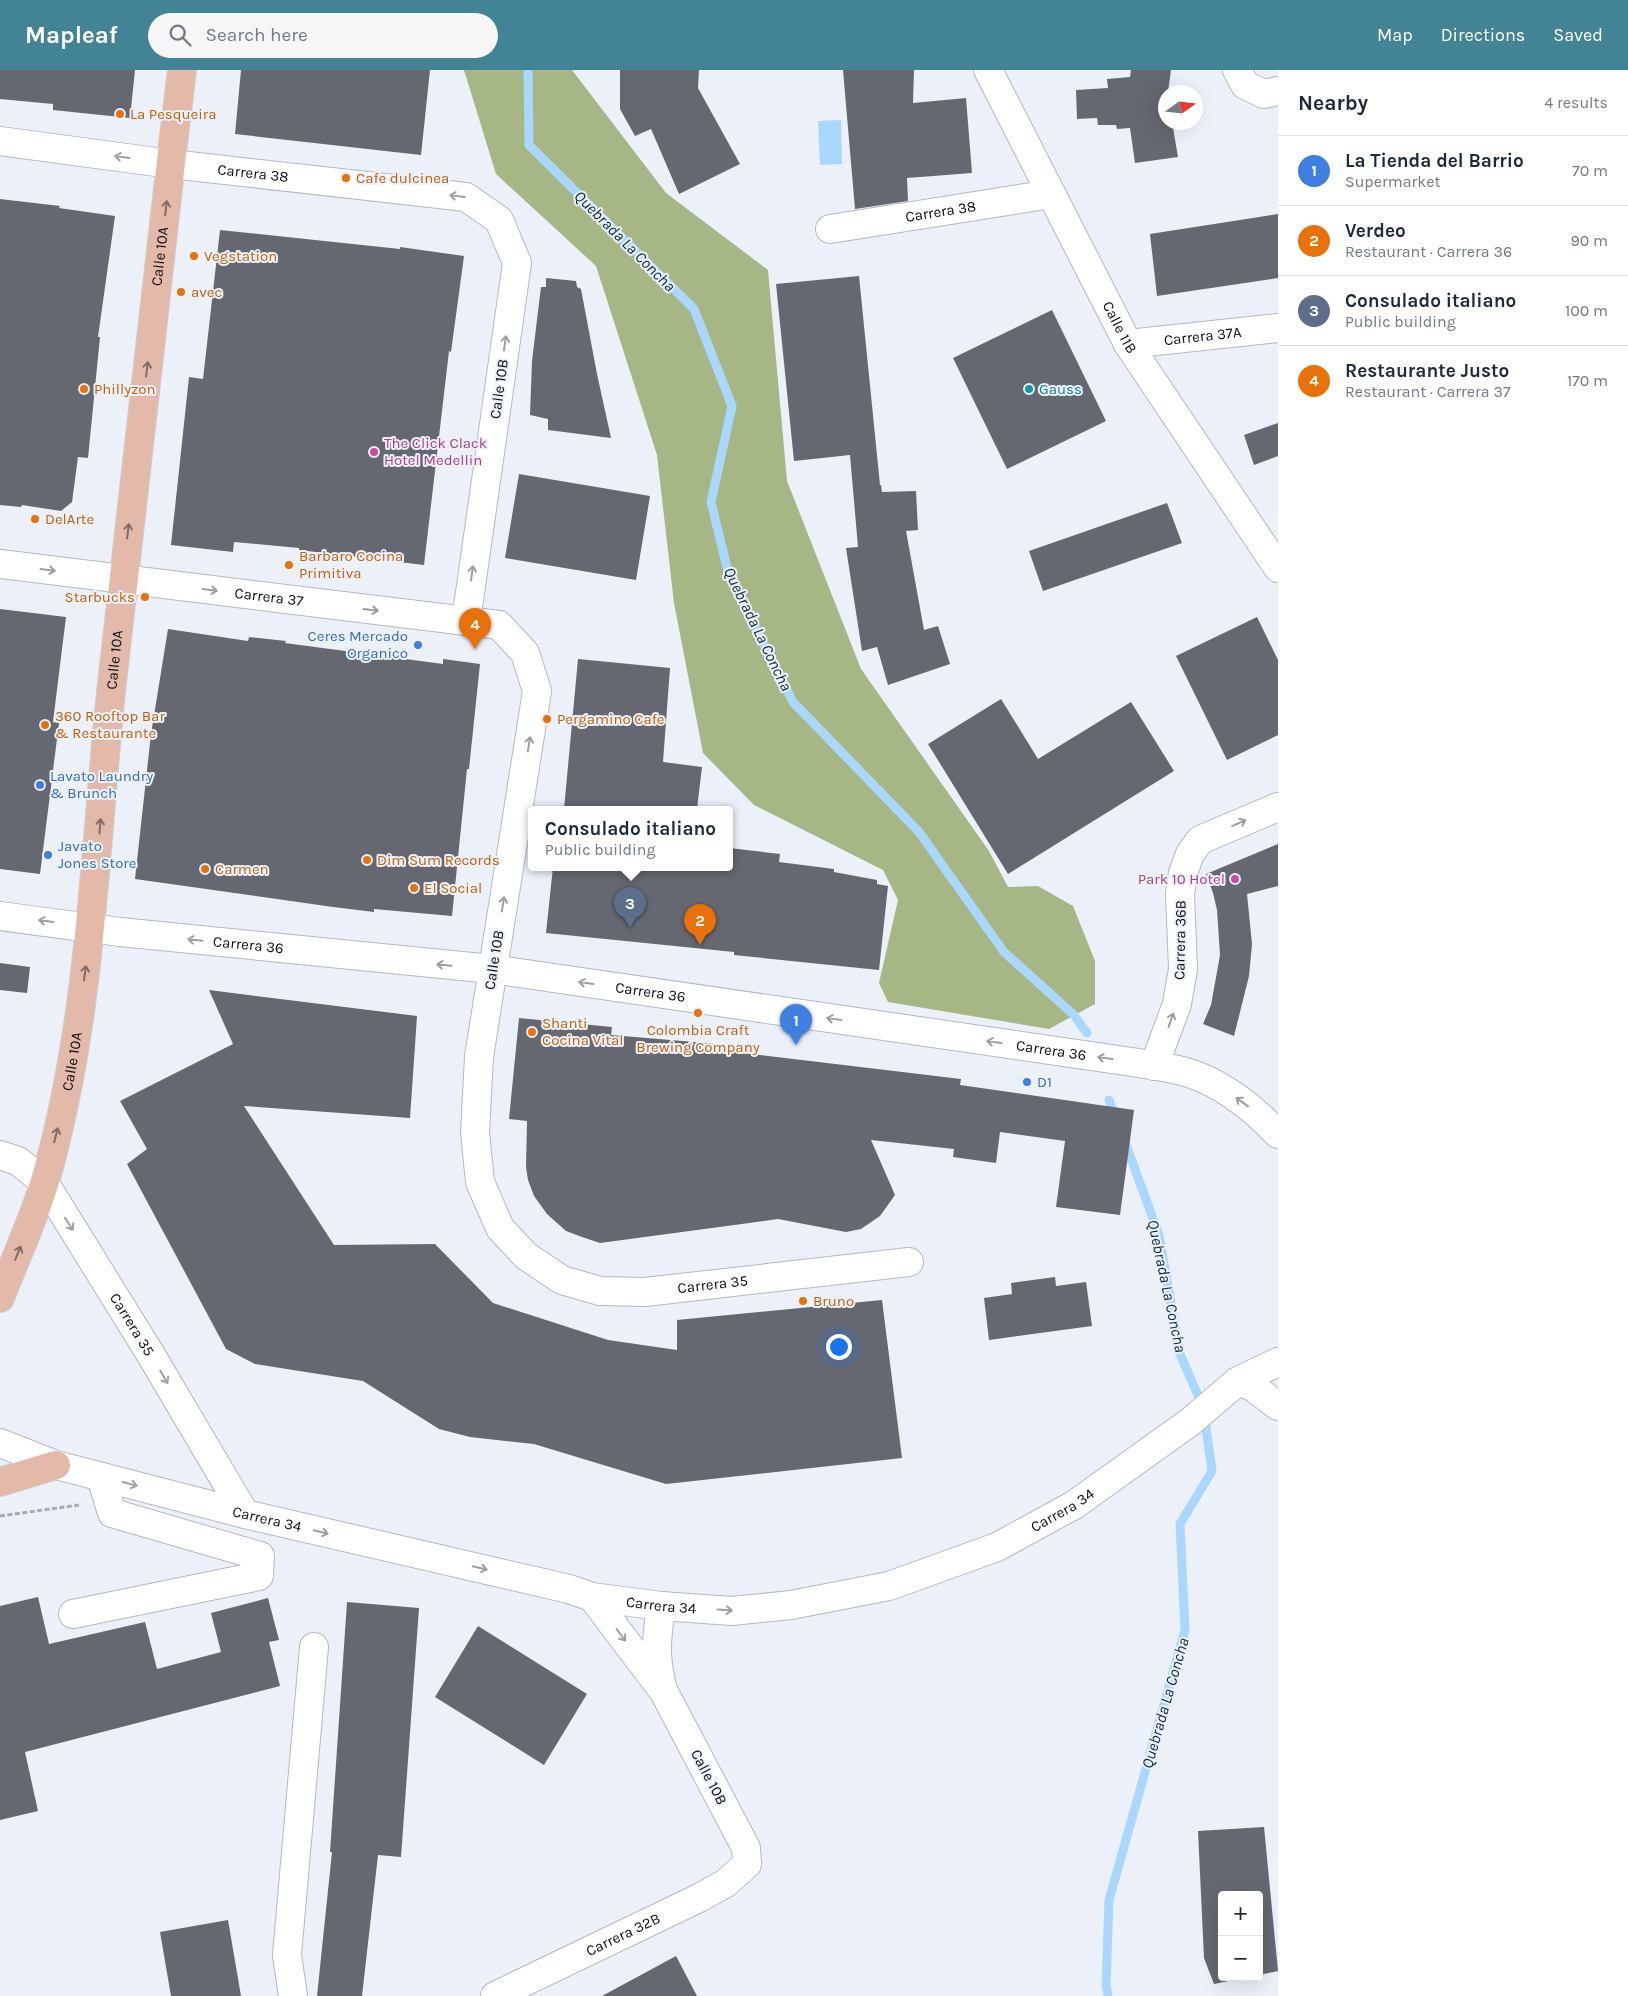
<!DOCTYPE html>
<html lang="en">
<head>
<meta charset="utf-8">
<style>
	:root { --surface:#fff; --page:#f6f6f7; --text:#1f2937; --muted:#747a83; --line:#e0e1e3; --accent:#428495 }
	body { margin:0; font-family:Karla,sans-serif; background:var(--page); color:var(--text) }
	.controls { position:absolute; right:15px; bottom:15px; display:grid; overflow:hidden; border-radius:5px; box-shadow:0 5px 20px #0002 }
	.controls button { width:45px; height:45px; display:grid; place-items:center; padding:0; border:0; border-bottom:1px solid var(--line); background:var(--surface); color:var(--text); font:25px sans-serif }
	.compass { position:absolute; left:1158px; top:15px; width:45px; height:45px; border-radius:50%; background:var(--surface); box-shadow:0 5px 20px #0002; rotate:76deg }
	.you { position:absolute; left:838px; top:1276px; width:18px; height:18px; margin:-12px; border:4px solid #fff; border-radius:50%; background:#1a73e8; box-shadow:0 0 0 8px #1a73e833 }
	.badge { display:grid; place-items:center; width:32px; height:32px; border-radius:50%; background:var(--accent); color:#fff; font-size:16px; font-weight:700 }
	.pin { position:absolute; translate:-50% -41px; filter:drop-shadow(0 1px 2px #0008) }
	.pin::after { content:''; position:absolute; top:26px; width:18px; height:15px; background:inherit; clip-path:polygon(0 0,100% 0,50% 100%) }
	.popup { position:absolute; left:528px; top:736px; width:205px; height:65px; box-sizing:border-box; display:grid; place-content:center; border-radius:5px; background:var(--surface); filter:drop-shadow(0 1px 4px #0005); font-size:16px; white-space:nowrap; color:var(--muted) }
	.popup b { font-size:19px; color:var(--text) }
	.popup::after { content:''; position:absolute; left:50%; top:100%; margin-left:-10px; border:10px solid transparent; border-top-color:var(--surface) }
	.list { margin:0; padding:0; list-style:none }
	h2 { display:flex; justify-content:space-between; align-items:center; height:65px; margin:0; padding:0 20px; font-size:21px }
	h2 small { font-size:16px; font-weight:400; color:var(--muted) }
	.list li { display:grid; grid-template-columns:32px 1fr auto; gap:15px; align-items:center; box-sizing:border-box; height:70px; padding:0 20px; border-top:1px solid var(--line) }
	.list b { display:block; font-size:19px; white-space:nowrap }
	.list p { margin:0; font-size:16px; white-space:nowrap; color:var(--muted) }
	.list em { font-size:16px; font-style:normal; color:var(--muted) }
	.icon { flex:none; width:28px; height:28px; fill:none; stroke:currentColor; stroke-width:2; stroke-linecap:round; stroke-linejoin:round }
	.map { position:relative; flex:none; width:1278px; height:1926px; overflow:hidden }
	header { display:flex; align-items:center; gap:30px; box-sizing:border-box; height:70px; padding:0 25px; background:var(--accent); color:#fff }
	header strong { font-size:24px }
	nav { display:flex; gap:28px; margin-inline-start:auto; font-size:18px }
	.search { width:350px; height:45px; background:var(--page); display:flex; align-items:center; gap:12px; box-sizing:border-box; padding:0 18px; border-radius:28px; color:var(--muted); font-size:19px }
	main { display:flex }
	aside { flex:1; background:var(--surface) }
	.map>svg:first-child { display:block }
	.forest { fill:#a6b684 }
	.water { fill:#aad7fd }
	.lines { fill:none; stroke-linecap:round; stroke-linejoin:round }
	.stream { stroke:#aad7fd; stroke-width:9 }
	.building { fill:#656870 }
	.minor-casing { stroke:#b5b8c1; stroke-width:30 }
	.major-casing { stroke:#cfcfcf; stroke-width:30 }
	.path { stroke:#a8acb2; stroke-width:3; stroke-dasharray:5 2.5; stroke-linecap:butt }
	.minor { stroke:#fff; stroke-width:28 }
	.major { stroke:#e3b9a9; stroke-width:28 }
	.oneway { stroke:#9f9fa0 }
	.oneway2 { stroke:#836c65 }
	.food-dot { fill:#e8710a; stroke:#ecf0f9; stroke-width:2 }
	.culture-dot { fill:#0f9aa8; stroke:#ecf0f9; stroke-width:2 }
	.hotel-dot { fill:#d1479c; stroke:#ecf0f9; stroke-width:2 }
	.shop-dot { fill:#3f7fe0; stroke:#ecf0f9; stroke-width:2 }
	.labels { text-anchor:middle; dominant-baseline:central; stroke-width:4; stroke-linejoin:round; paint-order:stroke }
	.food-label { font-size:15px; fill:#c56008; stroke:#ecf0f9; text-anchor:start }
	.street-label { font-size:15px; fill:#0e0f11; stroke:#ecf0f9 }
	.culture-label { font-size:15px; fill:#0d838f; stroke:#ecf0f9; text-anchor:start }
	.hotel-label { font-size:15px; fill:#b23c85; stroke:#ecf0f9; text-anchor:start }
	.shop-label { font-size:15px; fill:#366cbe; stroke:#ecf0f9; text-anchor:start }
	.water-label { font-size:16px; font-style:italic; fill:#092c45; stroke:#ecf0f9 }
</style>
</head>
<body>
<header>
<strong>Mapleaf</strong>
<div class="search"><svg class="icon" aria-label="search" viewBox="0 0 24 24"><circle cx="10" cy="10" r="6"/><path d="M15 15l6 6"/></svg>Search here</div>
<nav><a>Map</a><a>Directions</a><a>Saved</a></nav>
</header>
<main>
<div class="map">
<svg width="1278" height="1926" viewBox="0 0 1278 1926">
	<rect width="100%" height="100%" fill="#ecf0f9"/>
	<path class="forest" d="M464 0H572L666 123 768 200 787 411 861 599 989 781 1008 817 1038 816 1073 836 1095 891V934L1049 959 888 932 879 913 898 830 883 800 754 735 703 683 674 533 657 385 596 196 496 104Z"/>
	<path class="water" d="M841 50 842 94 820 95 818 51Z"/>
	<g class="lines">
		<g class="stream">
			<path d="M528 0 529 75 694 239 732 336 711 432 728 502 793 632 919 762 1004 882 1074 945 1087 963"/>
			<path d="M1109 1030 1116 1048"/>
			<path d="M1108 1926 1106 1915 1109 1830 1185 1560 1180 1454 1212 1401 1203 1337 1180 1284 1159 1165 1125 1072"/>
		</g>
	</g>
	<g class="building">
		<path d="M0 0H135L130 48 53 40V34L0 29Z"/>
		<path d="M241 0H430L421 85 235 64Z"/>
		<path d="M620 0H699L698 18 740 94 679 124 651 59 635 66 620 39Z"/>
		<path d="M843 0H914L913 33 966 28 972 103 907 108 908 131 855 139Z"/>
		<path d="M1131 0H1171L1168 22H1166L1165 52H1172L1178 87 1135 93 1130 58 1117 59 1116 55H1098L1097 48 1077 49 1076 20 1108 18 1107 9 1130 7Z"/>
		<path d="M0 129 60 136 59 138 115 146 98 267H100L88 388 78 387 72 432 61 441 22 435 21 437 0 435Z"/>
		<path d="M1278 144V208L1157 226 1150 164Z"/>
		<path d="M220 160 400 179V177L464 186 451 282 449 281 424 495 299 480V478L234 472 233 482 171 475 189 307 203 309Z"/>
		<path d="M859 206 880 415H881L882 422 916 421 918 460 906 461 924 560 938 556 950 594 888 615 877 577 862 581 846 478 858 477 850 385 794 391 776 214Z"/>
		<path d="M546 208 576 211 577 217 581 219 597 304 611 368 548 360V349L530 345 532 291 541 217H546Z"/>
		<path d="M1052 240 1106 351 1007 399 953 288Z"/>
		<path d="M1278 353V386L1254 395 1244 365Z"/>
		<path d="M519 404 650 426 636 510 505 488Z"/>
		<path d="M1167 433 1182 473 1043 521 1029 481Z"/>
		<path d="M0 539 66 547 53 652 59 653 40 804 0 799Z"/>
		<path d="M1257 547 1278 590V665L1227 690 1176 586Z"/>
		<path d="M168 559 248 571 249 567 286 571 285 573 443 594V589L480 594 469 699H467L452 846 374 839V842L333 837 135 809 151 664Z"/>
		<path d="M578 589 670 598 663 692 702 697 697 739H564Z"/>
		<path d="M1001 629 1038 689 1131 632 1174 701 1008 804 928 674Z"/>
		<path d="M1278 774V816L1247 824 1252 874 1249 906 1234 966 1203 954 1211 935 1220 885 1217 840 1213 823 1206 804Z"/>
		<path d="M729 778 780 784 779 792 834 799V802L877 810V814L888 816 879 900 734 885V882L546 863 553 797H729Z"/>
		<path d="M0 893 30 897 27 923 0 920Z"/>
		<path d="M209 920 417 946 410 1048 244 1036 334 1175 435 1174 493 1233 608 1270 677 1280V1250L882 1230 902 1388 666 1414 534 1374 470 1367 439 1359 363 1311 255 1294 226 1279 127 1094 147 1079 120 1031 233 974Z"/>
		<path d="M519 948 612 957 611 965 718 974 717 980 961 1009 960 1015 1134 1040 1120 1145 1056 1137 1065 1071 1000 1062 996 1093 953 1087 954 1079 871 1070 895 1125 880 1146 861 1159 846 1162 778 1149 600 1173 582 1167 566 1161 547 1144 534 1126 528 1110 526 1097 527 1051 509 1049Z"/>
		<path d="M1055 1207 1056 1216 1086 1212 1092 1256 989 1270 984 1228 1012 1224 1011 1213Z"/>
		<path d="M38 1527 49 1574 145 1552 157 1599 221 1582 211 1543 268 1528 279 1570 269 1572 280 1616 25 1682 38 1741 0 1750V1536Z"/>
		<path d="M347 1532 419 1538 401 1787 378 1785 362 1926H317L332 1782H330Z"/>
		<path d="M478 1556 587 1624 544 1695 435 1627Z"/>
		<path d="M1264 1757 1278 1901 1259 1905V1825H1222V1907H1248L1214 1914 1204 1888 1198 1761Z"/>
		<path d="M228 1850 241 1926H171L160 1862Z"/>
		<path d="M676 1886 697 1926H602Z"/>
	</g>
	<g class="lines">
		<g class="minor-casing">
			<g id="minor">
				<path id="s1" d="M988 0 1128 274 1278 498"/>
				<path d="M1237 0 1245 15 1264 24 1278 21"/>
				<path id="s2" d="M0 71 171 94 466 127 499 150 517 193 466 551"/>
				<path id="s3" d="M830 159 1051 124"/>
				<path id="s4" d="M1128 274 1278 258"/>
				<path id="s5" d="M0 494 499 555 525 583 537 621 479 987 475 1062 480 1112 500 1158 526 1186 562 1210 600 1221 645 1222 909 1192"/>
				<path id="s6" d="M0 846 120 862 492 899 1132 992C1151 995 1171 997 1189 1003 1223 1014 1254 1039 1278 1064"/>
				<path d="M1154 996 1177 934 1183 899 1180 824 1183 803 1190 784 1200 770 1278 737"/>
				<path id="s7" d="M0 1085 18 1091 44 1112 151 1285 245 1444"/>
				<path d="M1238 1311 1253 1317 1278 1336"/>
				<path id="s8" d="M0 1373 56 1395 245 1444 569 1519 592 1527 661 1536 732 1541 791 1535 889 1516 997 1477 1074 1435 1190 1352 1238 1311 1278 1292"/>
				<path d="M661 1536C657 1567 654 1584 662 1616"/>
				<path d="M73 1544 259 1506 260 1486 112 1443 101 1407"/>
				<path d="M293 1926 287 1885 314 1577"/>
				<path id="s9" d="M495 1926 699 1828 726 1813 747 1794 746 1778 664 1622 592 1527"/>
			</g>
		</g>
		<g class="major-casing">
			<g id="major">
				<path id="s10" d="M0 1228C15 1189 33 1151 45 1111 91 952 94 786 111 622 133 414 157 207 182 0"/>
				<path d="M0 1412 56 1395"/>
			</g>
		</g>
		<path class="path" d="M0 1446 79 1435"/>
		<use href="#minor" class="minor"/>
		<use href="#major" class="major"/>
	</g>
	<defs><path id="oneway-shaft" d="M-6 0H5M1.5-3L5.5 0L1.5 3" fill="none" stroke-width="1.6" stroke-linecap="round" stroke-linejoin="round" transform="scale(1.25)"/></defs>
	<g class="oneway">
		<use href="#oneway-shaft" transform="translate(122 87) rotate(-172)"/>
		<use href="#oneway-shaft" transform="translate(457 126) rotate(-172)"/>
		<use href="#oneway-shaft" transform="translate(505 273) rotate(-82)"/>
		<use href="#oneway-shaft" transform="translate(48 500) rotate(7)"/>
		<use href="#oneway-shaft" transform="translate(472 503) rotate(-82)"/>
		<use href="#oneway-shaft" transform="translate(210 520) rotate(7)"/>
		<use href="#oneway-shaft" transform="translate(371 540) rotate(7)"/>
		<use href="#oneway-shaft" transform="translate(529 674) rotate(-81)"/>
		<use href="#oneway-shaft" transform="translate(1239 753) rotate(-24)"/>
		<use href="#oneway-shaft" transform="translate(503 834) rotate(-81)"/>
		<use href="#oneway-shaft" transform="translate(46 851) rotate(-173)"/>
		<use href="#oneway-shaft" transform="translate(195 870) rotate(-174)"/>
		<use href="#oneway-shaft" transform="translate(444 895) rotate(-174)"/>
		<use href="#oneway-shaft" transform="translate(586 913) rotate(-172)"/>
		<use href="#oneway-shaft" transform="translate(834 949) rotate(-172)"/>
		<use href="#oneway-shaft" transform="translate(1171 950) rotate(-71)"/>
		<use href="#oneway-shaft" transform="translate(994 972) rotate(-172)"/>
		<use href="#oneway-shaft" transform="translate(1105 988) rotate(-172)"/>
		<use href="#oneway-shaft" transform="translate(1242 1032) rotate(-144)"/>
		<use href="#oneway-shaft" transform="translate(69 1154) rotate(57)"/>
		<use href="#oneway-shaft" transform="translate(164 1307) rotate(60)"/>
		<use href="#oneway-shaft" transform="translate(130 1414) rotate(15)"/>
		<use href="#oneway-shaft" transform="translate(321 1462) rotate(13)"/>
		<use href="#oneway-shaft" transform="translate(480 1498) rotate(13)"/>
		<use href="#oneway-shaft" transform="translate(725 1540) rotate(3)"/>
		<use href="#oneway-shaft" transform="translate(621 1565) rotate(53)"/>
	</g>
	<g class="oneway2">
		<use href="#oneway-shaft" transform="translate(166 138) rotate(-83)"/>
		<use href="#oneway-shaft" transform="translate(147 299) rotate(-83)"/>
		<use href="#oneway-shaft" transform="translate(128 461) rotate(-83)"/>
		<use href="#oneway-shaft" transform="translate(100 756) rotate(-86)"/>
		<use href="#oneway-shaft" transform="translate(85 903) rotate(-82)"/>
		<use href="#oneway-shaft" transform="translate(56 1065) rotate(-76)"/>
		<use href="#oneway-shaft" transform="translate(18 1183) rotate(-68)"/>
	</g>
	<g class="food-dot">
		<circle cx="120" cy="44" r="5"/>
		<circle cx="346" cy="108" r="5"/>
		<circle cx="194" cy="186" r="5"/>
		<circle cx="181" cy="222" r="5"/>
		<circle cx="84" cy="319" r="5"/>
		<circle cx="35" cy="449" r="5"/>
		<circle cx="289" cy="495" r="5"/>
		<circle cx="145" cy="527" r="5"/>
		<circle cx="547" cy="649" r="5"/>
		<circle cx="45" cy="655" r="5"/>
		<circle cx="367" cy="790" r="5"/>
		<circle cx="205" cy="799" r="5"/>
		<circle cx="414" cy="818" r="5"/>
		<circle cx="698" cy="943" r="5"/>
		<circle cx="532" cy="962" r="5"/>
		<circle cx="803" cy="1231" r="5"/>
	</g>
	<circle class="culture-dot" cx="1029" cy="319" r="5"/>
	<g class="hotel-dot">
		<circle cx="374" cy="382" r="5"/>
		<circle cx="1235" cy="809" r="5"/>
	</g>
	<g class="shop-dot">
		<circle cx="418" cy="575" r="5"/>
		<circle cx="40" cy="715" r="5"/>
		<circle cx="48" cy="785" r="5"/>
		<circle cx="1027" cy="1012" r="5"/>
	</g>
	<g class="labels">
		<g class="food-label">
			<text x="130" y="44">La Pesqueira</text>
			<text x="356" y="108">Cafe dulcinea</text>
			<text x="204" y="186">Vegstation</text>
			<text x="191" y="222">avec</text>
			<text x="94" y="319">Phillyzon</text>
			<text x="45" y="449">DelArte</text>
			<text x="299" y="486">Barbaro Cocina<tspan x="299" dy="17">Primitiva</tspan></text>
			<text x="135" y="527" text-anchor="end">Starbucks</text>
			<text x="55" y="646">360 Rooftop Bar<tspan x="55" dy="17">&amp; Restaurante</tspan></text>
			<text x="557" y="649">Pergamino Cafe</text>
			<text x="377" y="790">Dim Sum Records</text>
			<text x="215" y="799">Carmen</text>
			<text x="424" y="818">El Social</text>
			<text x="542" y="953">Shanti<tspan x="542" dy="17">Cocina Vital</tspan></text>
			<text x="698" y="960" text-anchor="middle">Colombia Craft<tspan x="698" dy="17">Brewing Company</tspan></text>
			<text x="813" y="1231">Bruno</text>
		</g>
		<g class="street-label">
			<text stroke="none"><textPath href="#s2" startOffset="255">Carrera 38</textPath></text>
			<text stroke="none"><textPath href="#s3" startOffset="112">Carrera 38</textPath></text>
			<text stroke="none"><textPath href="#s10" startOffset="1058">Calle 10A</textPath></text>
			<text stroke="none"><textPath href="#s1" startOffset="289">Calle 11B</textPath></text>
			<text stroke="none"><textPath href="#s4" startOffset="75">Carrera 37A</textPath></text>
			<text transform="translate(499 319) rotate(-82)">Calle 10B</text>
			<text stroke="none"><textPath href="#s5" startOffset="271">Carrera 37</textPath></text>
			<text stroke="none"><textPath href="#s10" startOffset="652">Calle 10A</textPath></text>
			<text transform="translate(1180 870) rotate(-89)">Carrera 36B</text>
			<text stroke="none"><textPath href="#s6" startOffset="250">Carrera 36</textPath></text>
			<text transform="translate(494 890) rotate(-81)">Calle 10B</text>
			<text stroke="none"><textPath href="#s6" startOffset="655">Carrera 36</textPath></text>
			<text stroke="none"><textPath href="#s6" startOffset="1060">Carrera 36</textPath></text>
			<text stroke="none"><textPath href="#s10" startOffset="248">Calle 10A</textPath></text>
			<text stroke="none"><textPath href="#s5" startOffset="1361">Carrera 35</textPath></text>
			<text stroke="none"><textPath href="#s7" startOffset="220">Carrera 35</textPath></text>
			<text stroke="none"><textPath href="#s8" startOffset="1102">Carrera 34</textPath></text>
			<text stroke="none"><textPath href="#s8" startOffset="278">Carrera 34</textPath></text>
			<text stroke="none"><textPath href="#s8" startOffset="682">Carrera 34</textPath></text>
			<text transform="translate(709 1707) rotate(62)">Calle 10B</text>
			<text stroke="none"><textPath href="#s9" startOffset="142">Carrera 32B</textPath></text>
		</g>
		<g class="culture-label">
			<text x="1039" y="319">Gauss</text>
		</g>
		<g class="hotel-label">
			<text x="384" y="373">The Click Clack<tspan x="384" dy="17">Hotel Medellin</tspan></text>
			<text x="1225" y="809" text-anchor="end">Park 10 Hotel</text>
		</g>
		<g class="shop-label">
			<text x="408" y="566" text-anchor="end">Ceres Mercado<tspan x="408" dy="17">Organico</tspan></text>
			<text x="50" y="706">Lavato Laundry<tspan x="50" dy="17">&amp; Brunch</tspan></text>
			<text x="58" y="776">Javato<tspan x="58" dy="17">Jones Store</tspan></text>
			<text x="1037" y="1012">D1</text>
		</g>
		<g class="water-label">
			<text transform="translate(625 171) rotate(45)">Quebrada La Concha</text>
			<text transform="translate(758 559) rotate(64)">Quebrada La Concha</text>
			<text transform="translate(1167 1216) rotate(78)">Quebrada La Concha</text>
			<text transform="translate(1165 1633) rotate(-74)">Quebrada La Concha</text>
		</g>
	</g>
</svg>
<div class="controls">
<button>+</button>
<button>−</button>
</div>
<svg class="compass" viewBox="-18 -18 36 36"><path d="M0-13l5 13h-10z" fill="#e53935"/><path d="M0 13l5-13h-10z" fill="#747a83"/></svg>
<div class="you"></div>
<div class="pin badge" style="left:796px;top:975px;background:#3f7fe0">1</div>
<div class="pin badge" style="left:700px;top:875px;background:#e8710a">2</div>
<div class="pin badge" style="left:630px;top:858px;background:#5c6f8a">3</div>
<div class="popup"><b>Consulado italiano</b>Public building</div>
<div class="pin badge" style="left:475px;top:579px;background:#e8710a">4</div>
</div>
<aside>
<h2>Nearby<small>4 results</small></h2>
<ul class="list">
<li><span class="badge" style="background:#3f7fe0">1</span><div><b>La Tienda del Barrio</b><p>Supermarket</p></div><em>70 m</em></li>
<li><span class="badge" style="background:#e8710a">2</span><div><b>Verdeo</b><p>Restaurant · Carrera 36</p></div><em>90 m</em></li>
<li><span class="badge" style="background:#5c6f8a">3</span><div><b>Consulado italiano</b><p>Public building</p></div><em>100 m</em></li>
<li><span class="badge" style="background:#e8710a">4</span><div><b>Restaurante Justo</b><p>Restaurant · Carrera 37</p></div><em>170 m</em></li>
</ul>
</aside>
</main>
</body>
</html>
